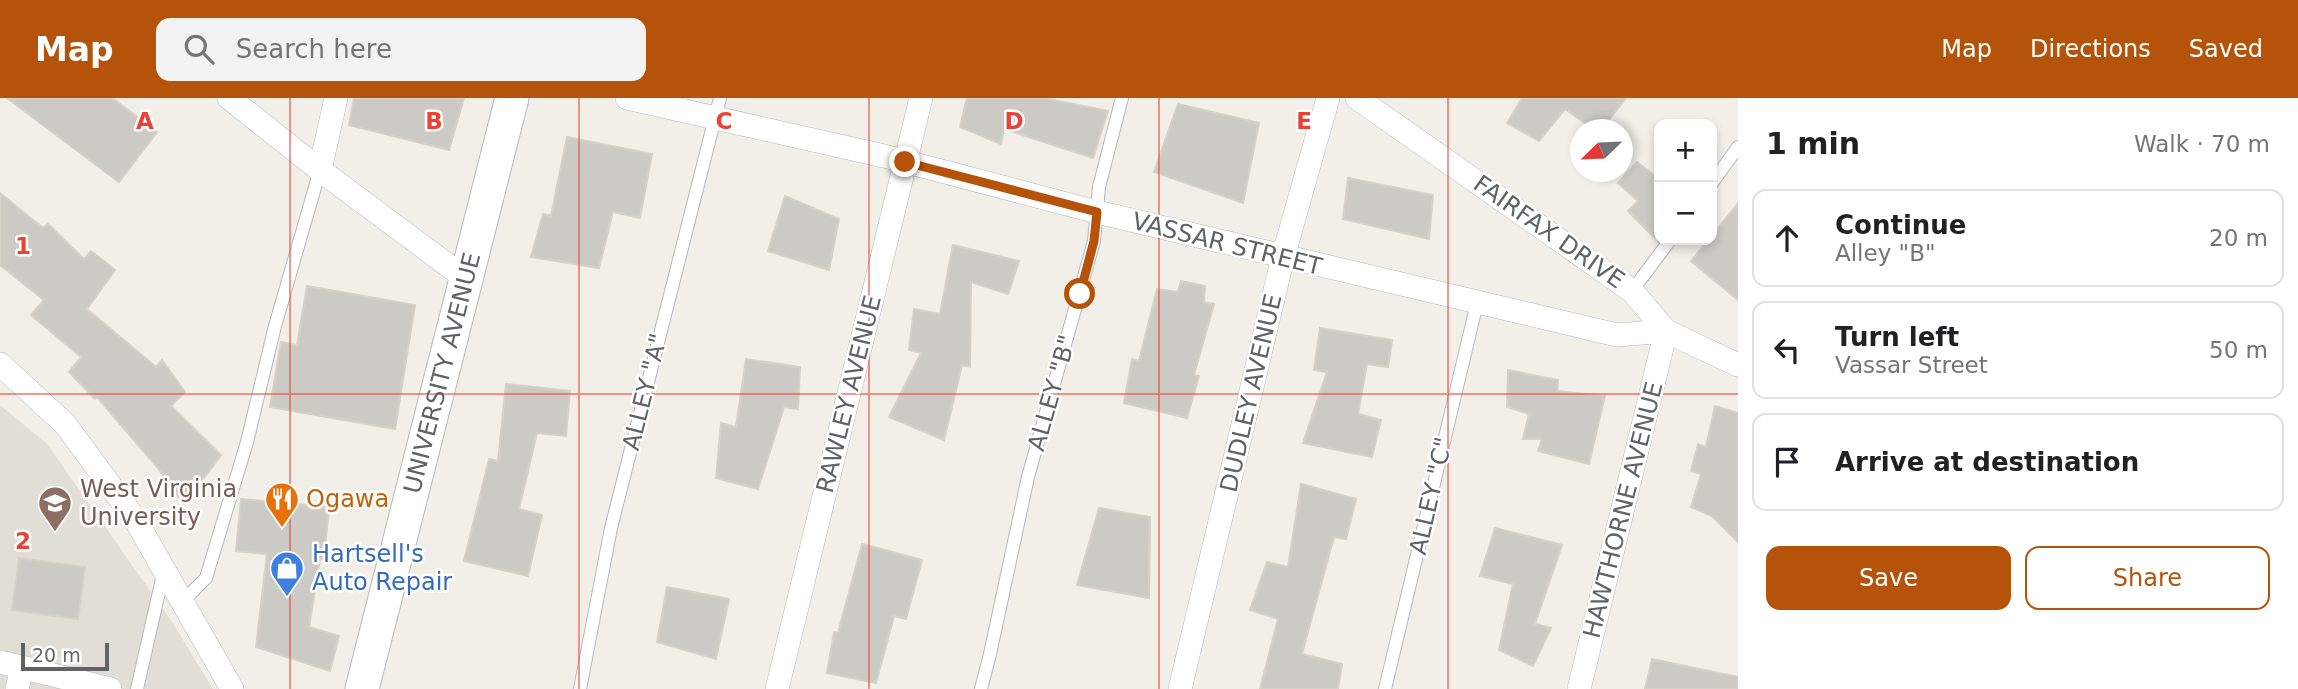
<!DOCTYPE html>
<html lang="en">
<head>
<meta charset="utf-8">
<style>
	:root { --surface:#fff; --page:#f2f2f2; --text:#202124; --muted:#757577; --line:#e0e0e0; --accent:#b45309 }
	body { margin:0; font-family:"DejaVu Sans",sans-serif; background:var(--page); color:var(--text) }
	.controls { position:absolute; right:21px; top:21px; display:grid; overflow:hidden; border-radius:14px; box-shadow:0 4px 10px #0003 }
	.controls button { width:63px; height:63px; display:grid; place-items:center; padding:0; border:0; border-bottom:2px solid var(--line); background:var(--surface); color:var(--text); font:35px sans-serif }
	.compass { position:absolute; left:1570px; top:21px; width:63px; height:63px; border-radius:50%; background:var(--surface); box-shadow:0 4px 10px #0003; rotate:247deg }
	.scale { position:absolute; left:21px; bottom:18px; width:88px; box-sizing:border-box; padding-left:7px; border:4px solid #5f6368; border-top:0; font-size:19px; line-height:24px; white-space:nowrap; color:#5f6368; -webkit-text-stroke:5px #fff; paint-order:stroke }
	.stop { position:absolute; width:21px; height:21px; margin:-16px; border:5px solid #b45309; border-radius:50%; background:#fff }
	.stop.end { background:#b45309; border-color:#fff; box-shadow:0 2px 7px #0008 }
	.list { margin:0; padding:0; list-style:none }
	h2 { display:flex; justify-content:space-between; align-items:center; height:91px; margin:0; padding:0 28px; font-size:30px }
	h2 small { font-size:23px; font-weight:400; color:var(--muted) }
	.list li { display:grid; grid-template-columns:46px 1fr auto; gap:21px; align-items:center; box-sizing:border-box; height:98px; margin:0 14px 14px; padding:0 14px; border:2px solid var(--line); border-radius:14px }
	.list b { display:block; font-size:26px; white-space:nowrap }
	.list p { margin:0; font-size:23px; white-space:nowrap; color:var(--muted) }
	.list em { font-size:23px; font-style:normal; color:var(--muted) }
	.actions { display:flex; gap:14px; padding:21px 28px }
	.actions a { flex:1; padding:16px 0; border:2px solid var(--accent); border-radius:14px; text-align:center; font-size:24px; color:var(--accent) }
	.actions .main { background:var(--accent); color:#fff }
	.icon { flex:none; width:38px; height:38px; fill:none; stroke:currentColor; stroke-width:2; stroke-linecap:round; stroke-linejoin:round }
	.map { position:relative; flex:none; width:1738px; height:591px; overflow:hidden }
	header { display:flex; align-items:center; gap:42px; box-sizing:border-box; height:98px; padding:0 35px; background:var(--accent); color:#fff }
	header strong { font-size:33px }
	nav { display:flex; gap:38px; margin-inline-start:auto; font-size:24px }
	.search { width:490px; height:63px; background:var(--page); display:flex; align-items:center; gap:18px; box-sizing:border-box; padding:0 24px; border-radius:14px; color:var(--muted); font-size:26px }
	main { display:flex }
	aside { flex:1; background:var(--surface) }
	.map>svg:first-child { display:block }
	.education { fill:#e1ded6 }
	.building { fill:#cccac5; stroke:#d6d1c6; stroke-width:2 }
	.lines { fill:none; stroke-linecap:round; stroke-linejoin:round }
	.lane-casing { stroke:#b5b8bc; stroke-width:14 }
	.street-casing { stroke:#b5b8bc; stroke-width:24 }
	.secondary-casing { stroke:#b6babf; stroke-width:35 }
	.lane { stroke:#fff; stroke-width:12 }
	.street { stroke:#fff; stroke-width:23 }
	.secondary { stroke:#fff; stroke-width:33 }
	.route { stroke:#b45309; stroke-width:9 }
	.grid { fill:none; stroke:#ea4335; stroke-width:2; stroke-opacity:0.55 }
	.labels { text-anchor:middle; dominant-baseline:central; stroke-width:5; stroke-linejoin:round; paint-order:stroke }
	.street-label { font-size:24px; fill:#5f6368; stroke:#fff }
	.education-label { font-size:24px; fill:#785e54; stroke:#fff; text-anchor:start }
	.food-label { font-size:24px; fill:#c56008; stroke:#fff; text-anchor:start }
	.shop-label { font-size:24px; fill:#366cbe; stroke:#fff; text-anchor:start }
	.grid-label { font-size:23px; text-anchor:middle; font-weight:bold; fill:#ea4335; stroke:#fff; stroke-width:5; stroke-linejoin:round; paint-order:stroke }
</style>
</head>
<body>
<header>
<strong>Map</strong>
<div class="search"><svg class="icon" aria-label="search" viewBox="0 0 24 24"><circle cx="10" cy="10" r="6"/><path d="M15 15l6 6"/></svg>Search here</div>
<nav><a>Map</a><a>Directions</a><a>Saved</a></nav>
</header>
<main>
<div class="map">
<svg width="1738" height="591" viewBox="0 0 1738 591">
	<rect width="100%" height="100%" fill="#f1efe8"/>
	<path class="education" d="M0 307 47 346 172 524 213 591H0Z"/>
	<g class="building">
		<path d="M7 0H112L157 34 119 84Z"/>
		<path d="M354 0H464L449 52 349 27Z"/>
		<path d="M967 0H1044L1108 13 1093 60 1004 31 1001 46 960 29Z"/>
		<path d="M1522 0H1626L1601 32H1595L1565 11 1539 43 1507 25Z"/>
		<path d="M1178 6 1259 25 1243 105 1154 74Z"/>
		<path d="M567 39 652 56 640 120 613 114 599 170 531 159 543 116 551 118Z"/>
		<path d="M1637 64 1659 81 1658 143 1628 113 1638 103 1618 85Z"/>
		<path d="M1348 80 1433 97 1429 141 1343 121Z"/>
		<path d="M0 95 43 130 48 126 84 161 91 153 115 172 87 211 156 269 162 262 185 294 171 308 221 357 184 406 157 369 97 299 95 301 69 274 81 259 31 217 44 202 0 167Z"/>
		<path d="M785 98 839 121 829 172 768 153Z"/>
		<path d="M1738 105V202L1691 163 1708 142H1712V138Z"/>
		<path d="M953 147 1019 163 1008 196 971 184 970 269 962 267 944 342 889 319 921 255 909 252 914 211 940 216Z"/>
		<path d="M1181 183 1205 188 1204 204 1214 206 1194 277 1199 278 1187 320 1124 305 1132 261 1139 263 1157 191 1178 194Z"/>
		<path d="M307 188 415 207 395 331 270 309 281 244 297 247Z"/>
		<path d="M1320 230 1392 242 1388 269 1367 266 1358 316 1381 322 1372 359 1303 345 1327 274 1314 272Z"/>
		<path d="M746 261 800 269 798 311 784 309 758 391 716 380 721 325 736 329Z"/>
		<path d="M1508 272 1558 282 1557 293 1605 298 1589 366 1538 353 1542 341H1523L1529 316 1507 309Z"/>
		<path d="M506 286 570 293 566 338 537 335 519 411 542 417 528 478 464 463 489 361 498 363Z"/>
		<path d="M1715 308 1738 315V444L1712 418 1691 409 1701 376 1691 373 1698 346 1706 349Z"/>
		<path d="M1301 386 1356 401 1346 441 1334 439 1302 556 1342 566 1338 591H1260L1278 521 1250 512 1267 464 1288 469Z"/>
		<path d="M241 401 329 409 324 461H320L309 529 339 538 330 573 256 549 267 456 236 453Z"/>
		<path d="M1099 410 1150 419 1149 500 1077 487Z"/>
		<path d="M1495 430 1562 447 1535 526 1551 530 1533 568 1499 552 1513 486 1480 478Z"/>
		<path d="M862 446 922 462 906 521 894 518 876 585 827 575 834 534 838 535Z"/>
		<path d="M19 460 85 469 78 521 12 512Z"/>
		<path d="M667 489 729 501 716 561 657 544Z"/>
		<path d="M1652 561 1738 579V591H1645Z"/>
	</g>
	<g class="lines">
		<g class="lane-casing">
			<g id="lane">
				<path d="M1712 85 1738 49"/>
				<path d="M1632 193 1670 142"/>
				<path d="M183 503 206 480 247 344 275 228 320 72"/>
				<path d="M137 591 164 472"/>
				<path d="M580 591 611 430 720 0"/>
				<path d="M981 591 990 556 1028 379 1094 143 1099 89 1122 0"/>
				<path d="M1385 591 1477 205"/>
			</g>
		</g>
		<g class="street-casing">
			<g id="street">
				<path d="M229 0 320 72 465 180"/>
				<path d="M627 0 884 58 1097 114 1617 237 1666 233 1579 591"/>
				<path d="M1357 0 1632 193 1666 233 1738 267"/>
				<path d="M320 72 336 0"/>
				<path d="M0 266 65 326 135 421 232 591"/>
				<path d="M0 564 110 591"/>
				<path d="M17 591 22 570"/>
				<path d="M777 591 921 0"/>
				<path d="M1180 591 1283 159 1328 0"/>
			</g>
		</g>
		<g class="secondary-casing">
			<g id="secondary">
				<path id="s1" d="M362 591 512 0"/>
			</g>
		</g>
		<use href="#lane" class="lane"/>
		<use href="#street" class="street"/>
		<use href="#secondary" class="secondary"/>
	</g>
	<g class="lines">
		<path class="route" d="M905 64 1097 114 1094 143 1080 196"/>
	</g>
	<path class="grid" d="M290 0V591M579 0V591M869 0V591M1159 0V591M1448 0V591M0 296H1738"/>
	<defs>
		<g id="restaurant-pin" transform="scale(1.75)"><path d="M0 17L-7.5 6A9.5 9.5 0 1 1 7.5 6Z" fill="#e8710a" stroke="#fff"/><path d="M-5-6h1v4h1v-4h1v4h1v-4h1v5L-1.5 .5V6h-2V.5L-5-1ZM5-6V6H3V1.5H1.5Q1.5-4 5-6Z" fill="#fff"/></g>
		<g id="university-pin" transform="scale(1.75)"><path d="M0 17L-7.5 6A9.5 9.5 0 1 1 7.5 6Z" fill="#8d6e63" stroke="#fff"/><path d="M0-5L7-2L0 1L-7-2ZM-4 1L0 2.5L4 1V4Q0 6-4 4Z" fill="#fff"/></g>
		<g id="shop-pin" transform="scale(1.75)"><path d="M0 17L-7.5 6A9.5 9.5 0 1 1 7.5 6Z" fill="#3f7fe0" stroke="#fff"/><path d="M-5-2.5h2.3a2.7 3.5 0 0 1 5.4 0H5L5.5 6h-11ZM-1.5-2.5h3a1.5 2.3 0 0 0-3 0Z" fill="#fff"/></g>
	</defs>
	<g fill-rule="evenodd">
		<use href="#restaurant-pin" x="282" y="401"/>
		<use href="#university-pin" x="55" y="405"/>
		<use href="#shop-pin" x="287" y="470"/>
	</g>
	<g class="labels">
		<g class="street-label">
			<text transform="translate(1549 134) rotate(35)">FAIRFAX DRIVE</text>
			<text transform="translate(1227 146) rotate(14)">VASSAR STREET</text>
			<text stroke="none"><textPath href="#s1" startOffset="326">UNIVERSITY AVENUE</textPath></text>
			<text transform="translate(645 294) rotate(-76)">ALLEY "A"</text>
			<text transform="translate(1052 295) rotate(-74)">ALLEY "B"</text>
			<text transform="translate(1251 295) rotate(-77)">DUDLEY AVENUE</text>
			<text transform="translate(849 296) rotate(-76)">RAWLEY AVENUE</text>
			<text transform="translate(1431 398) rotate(-77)">ALLEY "C"</text>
			<text transform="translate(1623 412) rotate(-76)">HAWTHORNE AVENUE</text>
		</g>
		<g class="education-label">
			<text x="80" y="391">West Virginia<tspan x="80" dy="28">University</tspan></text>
		</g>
		<g class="food-label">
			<text x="306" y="401">Ogawa</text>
		</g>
		<g class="shop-label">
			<text x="312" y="456">Hartsell's<tspan x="312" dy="28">Auto Repair</tspan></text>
		</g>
	</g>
	<g class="grid-label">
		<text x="145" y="31">A</text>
		<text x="434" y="31">B</text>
		<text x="724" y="31">C</text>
		<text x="1014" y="31">D</text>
		<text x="1304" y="31">E</text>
		<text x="23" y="156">1</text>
		<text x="23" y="451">2</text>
	</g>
</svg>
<div class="controls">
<button>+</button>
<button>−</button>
</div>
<svg class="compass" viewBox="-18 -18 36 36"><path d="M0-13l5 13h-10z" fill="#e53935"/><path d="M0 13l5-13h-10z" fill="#757577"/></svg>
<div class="scale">20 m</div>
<div class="stop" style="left:1080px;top:196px"></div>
<div class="stop end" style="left:905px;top:64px"></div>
</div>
<aside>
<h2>1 min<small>Walk · 70 m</small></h2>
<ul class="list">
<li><svg class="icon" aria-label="ahead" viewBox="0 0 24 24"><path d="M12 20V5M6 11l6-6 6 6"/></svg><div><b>Continue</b><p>Alley &quot;B&quot;</p></div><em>20 m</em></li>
<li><svg class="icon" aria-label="left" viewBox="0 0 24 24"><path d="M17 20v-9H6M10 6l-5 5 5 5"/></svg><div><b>Turn left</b><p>Vassar Street</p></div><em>50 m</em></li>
<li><svg class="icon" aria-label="arrive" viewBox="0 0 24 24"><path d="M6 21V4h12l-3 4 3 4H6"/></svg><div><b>Arrive at destination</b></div></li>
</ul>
<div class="actions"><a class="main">Save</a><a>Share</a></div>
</aside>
</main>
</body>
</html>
